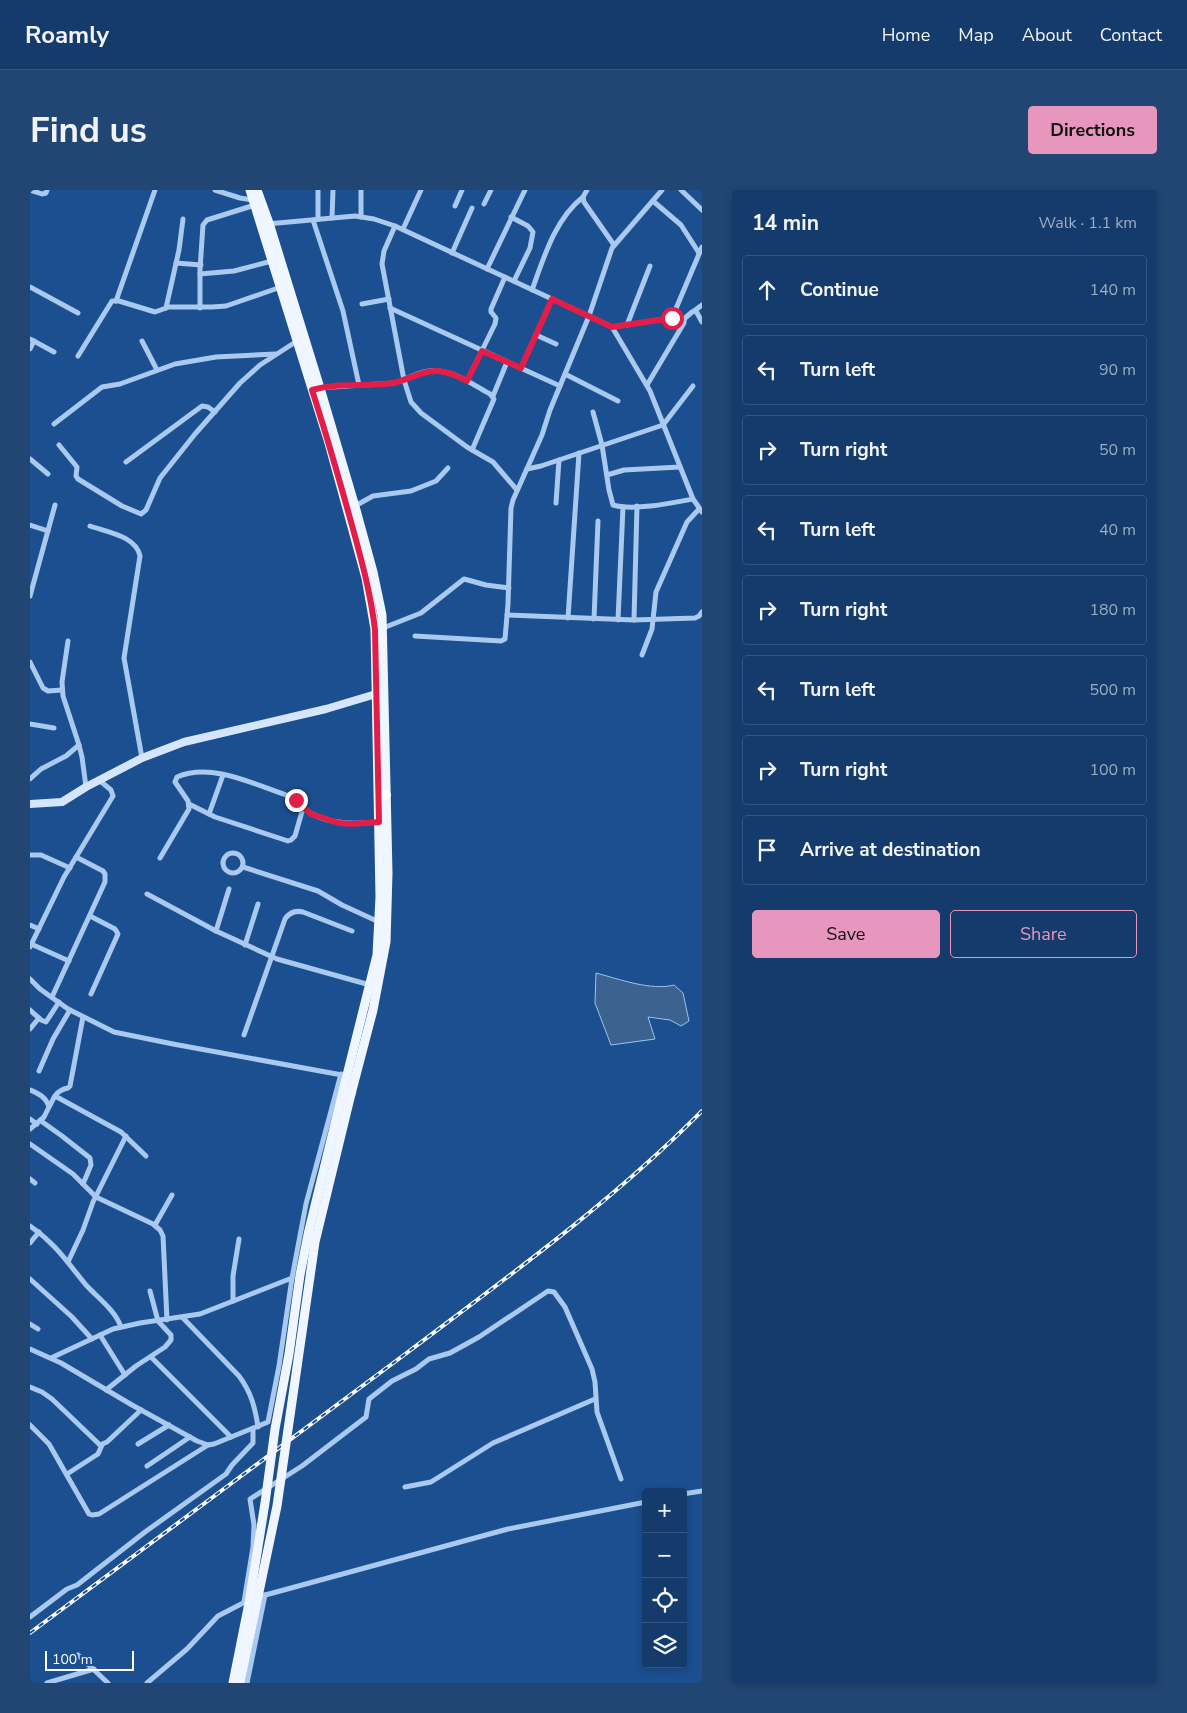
<!DOCTYPE html>
<meta charset="utf-8">
<style>
body{margin:0;font-family:"Nunito Sans",sans-serif;background:#214673;color:#f1f3f6}
.controls{position:absolute;right:15px;bottom:15px;display:grid;overflow:hidden;border-radius:5px;box-shadow:0 2px 8px #0003}
.controls button{width:45px;height:45px;display:grid;place-items:center;padding:0;border:0;border-bottom:1px solid #33557e;background:#143b6b;color:#f1f3f6;font:25px sans-serif}
.scale{position:absolute;left:15px;bottom:12px;width:89px;box-sizing:border-box;padding-left:5px;border:2px solid #fff;border-top:0;font-size:14px;line-height:18px;white-space:nowrap;color:#fff;-webkit-text-stroke:4px #1b4f8f;paint-order:stroke}
.stop{position:absolute;width:15px;height:15px;margin:-11px;border:4px solid #e11d48;border-radius:50%;background:#fff}
.stop.end{background:#e11d48;border-color:#fff;box-shadow:0 1px 5px #0008}
.list{margin:0;padding:0;list-style:none}
h2{display:flex;justify-content:space-between;align-items:center;height:65px;margin:0;padding:0 20px;font-size:21px}
h2 small{font-size:16px;font-weight:400;color:#9dadc1}
.list li{display:grid;grid-template-columns:32px 1fr auto;gap:15px;align-items:center;box-sizing:border-box;height:70px;margin:0 10px 10px;padding:0 10px;border:1px solid #33557e;border-radius:5px}
.list b{display:block;font-size:19px;white-space:nowrap}
.list em{font-size:16px;font-style:normal;color:#9dadc1}
.actions{display:flex;gap:10px;padding:15px 20px}
.actions a{flex:1;padding:11px 0;border:1px solid #e797bd;border-radius:5px;text-align:center;font-size:18px;color:#e797bd}
.actions .main{background:#e797bd;color:#111}
.icon{flex:none;width:28px;height:28px;fill:none;stroke:currentColor;stroke-width:2;stroke-linecap:round;stroke-linejoin:round}
.map{position:relative;flex:none;width:672px;height:1493px;overflow:hidden;border-radius:5px}
header{display:flex;align-items:center;gap:30px;box-sizing:border-box;height:70px;padding:0 25px;background:#143b6b;border-bottom:1px solid #33557e}
header strong{font-size:24px}
nav{display:flex;gap:28px;margin-inline-start:auto;font-size:18px}
.intro{display:flex;align-items:center;justify-content:space-between;box-sizing:border-box;height:120px;padding:0 30px}
h1{margin:0;font-size:35px}
.button{padding:12px 22px;border-radius:5px;background:#e797bd;color:#111;font-size:18px;font-weight:700}
main{display:flex;gap:30px;padding:0 30px}
aside{flex:1;background:#143b6b;border-radius:5px;box-shadow:0 2px 8px #0003}
.map>svg:first-child{display:block}
.water{fill:#3c6290;stroke:#9cc4f0}
.lines{fill:none;stroke-linecap:round;stroke-linejoin:round}
.street{stroke:#a9c9ee;stroke-width:5}
.secondary{stroke:#d6e6fa;stroke-width:8}
.primary{stroke:#f0f6ff;stroke-width:9}
.highway{stroke:#fff;stroke-width:10}
.rail-casing{stroke:#fff;stroke-width:4}
.rail{stroke:#1b4f8f;stroke-width:2;stroke-dasharray:5.5;stroke-linecap:butt}
.primary-bridge{stroke:#f0f6ff;stroke-width:9}
.route{stroke:#e11d48;stroke-width:6}
</style>
<header>
<strong>Roamly</strong>
<nav><a>Home</a><a>Map</a><a>About</a><a>Contact</a></nav>
</header>
<div class="intro"><h1>Find us</h1><a class="button">Directions</a></div>
<main>
<div class="map">
<svg width="672" height="1493" viewBox="0 0 672 1493">
<rect width="100%" height="100%" fill="#1b4f8f"/>
<path class="water" d="M566 783C589 789 621 801 644 795L653 803 659 831 651 836 640 830 618 827 625 849 581 855 565 813Z"/>
<g class="lines">
<g class="street">
<path d="M0 0 12 4 16 3 17 0"/>
<path d="M185 0 210 8 223 10"/>
<path d="M288 0V29"/>
<path d="M557 0 553 7 554 12 584 55"/>
<path d="M651 0 672 20"/>
<path d="M623 11 651 35 669 63"/>
<path d="M454 14 461 0"/>
<path d="M425 16 432 0"/>
<path d="M331 27V0"/>
<path d="M481 27 498 36 503 42 500 58 484 91"/>
<path d="M302 28 303 0"/>
<path d="M283 30 313 121 329 195"/>
<path d="M237 34 325 26 344 29 365 36 582 137 620 201 663 309 672 322"/>
<path d="M365 36 354 61 352 74 374 190 381 212 391 223 437 257 463 272 487 300"/>
<path d="M373 39 391 0"/>
<path d="M422 63 442 18"/>
<path d="M146 73 171 75"/>
<path d="M457 79 495 0"/>
<path d="M170 84 204 81 242 71"/>
<path d="M0 97 48 123"/>
<path d="M502 100C514 67 525 29 553 7"/>
<path d="M86 111 125 0"/>
<path d="M332 114 359 109"/>
<path d="M136 118 149 60 153 29"/>
<path d="M170 118V79L173 35 177 30 225 15"/>
<path d="M360 118 530 196"/>
<path d="M664 121 672 115"/>
<path d="M642 128 672 57"/>
<path d="M654 129 662 122 666 121 672 132"/>
<path d="M597 135 620 76"/>
<path d="M582 137 642 128 654 129V133L617 195"/>
<path d="M506 145 526 154"/>
<path d="M0 149 24 162"/>
<path d="M112 151 127 180"/>
<path d="M0 159 4 151"/>
<path d="M48 166 82 111H89L125 122 139 117H182L196 116 251 97"/>
<path d="M491 178 522 109"/>
<path d="M535 184 588 211"/>
<path d="M437 191 465 134 466 128 461 122V119L475 87"/>
<path d="M287 198 364 193C374 190 383 185 394 182 418 176 440 193 460 204L464 209 442 260"/>
<path d="M463 206 477 172"/>
<path d="M563 222 572 255 579 300 583 315C603 321 642 313 663 309"/>
<path d="M24 234 72 197 90 194 145 174 186 167 245 164"/>
<path d="M29 255 47 277 46 286 48 289 92 316 111 324 116 320 130 288 165 244 210 193 230 175 267 151"/>
<path d="M0 269 18 284"/>
<path d="M96 272 172 216 178 217 185 222"/>
<path d="M497 279 511 276 633 235 663 196"/>
<path d="M577 285 594 280 650 277"/>
<path d="M526 313 529 270"/>
<path d="M325 316 343 306 381 301 406 291 418 278"/>
<path d="M0 335 18 341"/>
<path d="M60 336C77 342 106 346 110 366L94 468 112 568"/>
<path d="M0 406 25 315"/>
<path d="M477 425 604 430 665 428 669 426 672 422"/>
<path d="M538 428 549 263"/>
<path d="M564 429 568 331"/>
<path d="M588 430 593 317"/>
<path d="M604 430 607 316"/>
<path d="M353 438 391 423 434 389 456 395 479 398"/>
<path d="M385 446 471 451 475 449 478 414 481 318 483 310 512 245 520 220 559 126 582 58 632 0"/>
<path d="M38 451 32 492 33 506 49 555"/>
<path d="M612 465 622 439 626 402 657 332 669 319"/>
<path d="M0 472 13 498 18 501 32 500"/>
<path d="M0 534 24 538"/>
<path d="M0 589 11 579 36 566 49 555 52 567 56 597"/>
<path d="M159 614 185 627 258 651 261 650 265 646 273 618"/>
<path d="M179 624 193 585"/>
<circle cx="203" cy="673" r="10"/>
<path d="M0 665H11L40 678"/>
<path d="M130 668 159 619 158 611 145 592 147 587C182 572 225 595 259 606 267 610 272 619 280 623 303 635 324 634 349 632"/>
<path d="M213 677 288 701 312 715 349 732"/>
<path d="M117 704 186 741 247 769 340 795"/>
<path d="M60 726 85 739 88 744 61 804"/>
<path d="M0 735 9 739"/>
<path d="M186 741 199 699"/>
<path d="M1 754 39 771"/>
<path d="M215 755 228 714"/>
<path d="M0 757 34 687 83 606 81 600 69 590"/>
<path d="M0 789 10 799 38 819 84 842 143 854 312 885"/>
<path d="M22 807 75 692V684L73 681 46 667"/>
<path d="M0 820 11 830 16 832 29 812"/>
<path d="M0 839 9 828"/>
<path d="M214 845 255 729C259 723 265 720 273 722L322 741"/>
<path d="M9 881 23 849 40 820"/>
<path d="M0 900C9 904 16 907 19 917L14 927 0 939"/>
<path d="M25 906 91 942 116 966"/>
<path d="M19 917C24 908 26 900 38 898L40 896 53 827"/>
<path d="M0 929 7 934"/>
<path d="M11 931 32 946 60 968 61 975 53 994"/>
<path d="M0 954 43 984 66 1007 123 1034 130 1040 133 1046 137 1130"/>
<path d="M0 989 5 993"/>
<path d="M125 1035 142 1005"/>
<path d="M0 1036C26 1054 37 1072 56 1095 68 1108 85 1120 91 1137"/>
<path d="M0 1053 9 1042"/>
<path d="M38 1072 53 1040 63 1012 96 946"/>
<path d="M0 1089 42 1127 62 1149"/>
<path d="M203 1111V1086L209 1049"/>
<path d="M153 1128 209 1186C221 1202 225 1217 228 1237"/>
<path d="M0 1134 8 1139"/>
<path d="M70 1145 95 1185"/>
<path d="M0 1159 31 1173 102 1215 167 1251 178 1255 184 1254 238 1232 249 1176 262 1088"/>
<path d="M121 1167 201 1247"/>
<path d="M21 1168 83 1139 110 1133 170 1124 262 1088 276 1014 311 884"/>
<path d="M0 1197 12 1202 22 1209 70 1255 77 1252 111 1220"/>
<path d="M76 1200 106 1176 135 1157 141 1150V1145L128 1131 120 1101"/>
<path d="M0 1235 19 1254 59 1324 62 1325 69 1324 178 1255"/>
<path d="M108 1254 139 1235"/>
<path d="M117 1276 160 1247"/>
<path d="M37 1284 68 1264 72 1255"/>
<path d="M375 1297 401 1292 463 1253 565 1209"/>
<path d="M653 1304 672 1301"/>
<path d="M228 1407 478 1339 616 1312"/>
<path d="M214 1412 223 1357 224 1335 220 1309 272 1276 336 1227 339 1209 362 1191 386 1179 399 1169 420 1163 449 1147 518 1101 524 1102 535 1117 562 1179 565 1192 567 1222 591 1289"/>
<path d="M0 1427 37 1399 47 1395 115 1342 196 1284 202 1275 223 1253V1239"/>
<path d="M48 1465 78 1493"/>
<path d="M17 1493 64 1479"/>
<path d="M117 1493 157 1459 188 1426 215 1412"/>
<path d="M217 1493 235 1405"/>
</g>
<path class="secondary" d="M0 614 32 612 56 597 112 568 154 552 296 519 346 504"/>
<g class="primary">
<path d="M220 0 299 253 336 388 345 439 350 707 347 765 313 901"/>
<path d="M227 0 239 33 290 198 326 320 343 382 352 425 358 683 356 752 343 820 321 904"/>
</g>
<path class="highway" d="M349 605H356"/>
<defs>
<path id="rail" d="M0 1443C126 1349 252 1256 378 1162 479 1086 583 1011 672 921"/>
</defs>
<use href="#rail" class="rail-casing"/>
<use href="#rail" class="rail"/>
<g class="primary-bridge">
<path d="M203 1493 219 1413 235 1313 245 1239 259 1164 270 1085 279 1040 313 901"/>
<path d="M210 1493 247 1316 285 1052 321 904"/>
</g>
</g>
<g class="lines">
<path class="route" d="M266 610 281 624 309 633 322 634 349 632 345 440C341 405 332 372 323 339 310 292 297 246 282 200 309 192 336 197 363 193 379 190 392 180 408 181 419 182 427 186 437 191L452 161 491 178 522 109 582 137 642 128"/>
</g>
</svg>
<div class="controls">
<button>+</button>
<button>−</button>
<button><svg class="icon" aria-label="locate" viewBox="0 0 24 24"><circle cx="12" cy="12" r="6"/><path d="M12 2v4M12 18v4M2 12h4M18 12h4"/></svg></button>
<button><svg class="icon" aria-label="layers" viewBox="0 0 24 24"><path d="M12 4l9 5-9 5-9-5zM3 14l9 5 9-5"/></svg></button>
</div>
<div class="scale">100 m</div>
<div class="stop" style="left:642px;top:128px"></div>
<div class="stop end" style="left:266px;top:610px"></div>
</div>
<aside>
<h2>14 min<small>Walk · 1.1 km</small></h2>
<ul class="list">
<li><svg class="icon" aria-label="ahead" viewBox="0 0 24 24"><path d="M12 20V5M6 11l6-6 6 6"/></svg><div><b>Continue</b></div><em>140 m</em></li>
<li><svg class="icon" aria-label="left" viewBox="0 0 24 24"><path d="M17 20v-9H6M10 6l-5 5 5 5"/></svg><div><b>Turn left</b></div><em>90 m</em></li>
<li><svg class="icon" aria-label="right" viewBox="0 0 24 24"><path d="M7 20v-9h11M14 6l5 5-5 5"/></svg><div><b>Turn right</b></div><em>50 m</em></li>
<li><svg class="icon" aria-label="left" viewBox="0 0 24 24"><path d="M17 20v-9H6M10 6l-5 5 5 5"/></svg><div><b>Turn left</b></div><em>40 m</em></li>
<li><svg class="icon" aria-label="right" viewBox="0 0 24 24"><path d="M7 20v-9h11M14 6l5 5-5 5"/></svg><div><b>Turn right</b></div><em>180 m</em></li>
<li><svg class="icon" aria-label="left" viewBox="0 0 24 24"><path d="M17 20v-9H6M10 6l-5 5 5 5"/></svg><div><b>Turn left</b></div><em>500 m</em></li>
<li><svg class="icon" aria-label="right" viewBox="0 0 24 24"><path d="M7 20v-9h11M14 6l5 5-5 5"/></svg><div><b>Turn right</b></div><em>100 m</em></li>
<li><svg class="icon" aria-label="arrive" viewBox="0 0 24 24"><path d="M6 21V4h12l-3 4 3 4H6"/></svg><div><b>Arrive at destination</b></div></li>
</ul>
<div class="actions"><a class="main">Save</a><a>Share</a></div>
</aside>
</main>
